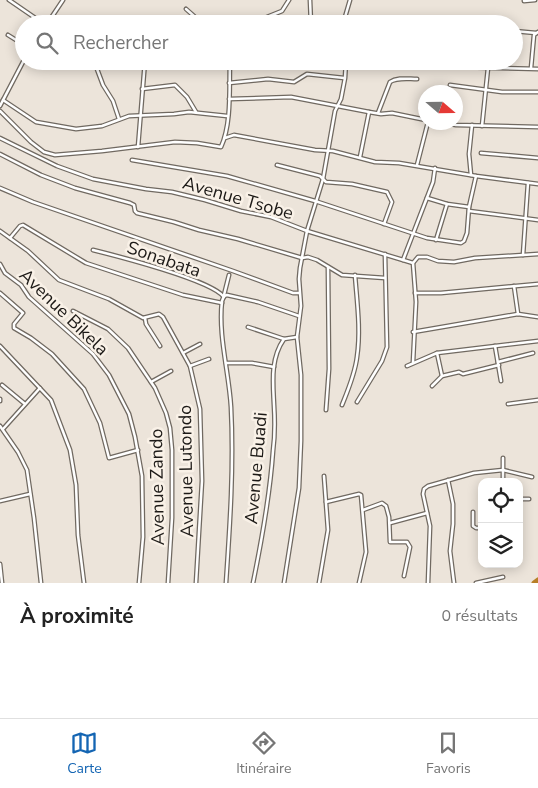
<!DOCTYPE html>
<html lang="fr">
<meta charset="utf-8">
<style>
body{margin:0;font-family:"Nunito Sans",sans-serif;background:#f2f2f2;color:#222}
.controls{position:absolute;right:15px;bottom:15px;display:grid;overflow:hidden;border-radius:10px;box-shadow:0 2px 12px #0003}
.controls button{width:45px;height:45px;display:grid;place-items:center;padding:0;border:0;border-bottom:1px solid #e0e0e0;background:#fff;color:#222;font:25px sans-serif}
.compass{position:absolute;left:418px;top:85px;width:45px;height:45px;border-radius:50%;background:#fff;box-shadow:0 2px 12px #0003;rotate:110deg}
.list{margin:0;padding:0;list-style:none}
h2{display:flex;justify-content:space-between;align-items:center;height:65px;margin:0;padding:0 20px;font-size:21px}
h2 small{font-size:16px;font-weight:400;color:#767676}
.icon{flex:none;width:28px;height:28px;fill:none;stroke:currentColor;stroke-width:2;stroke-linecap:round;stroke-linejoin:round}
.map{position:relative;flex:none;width:538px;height:583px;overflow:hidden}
.search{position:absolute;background:#fff;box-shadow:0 2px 12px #0003;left:15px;right:15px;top:15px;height:55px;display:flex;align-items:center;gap:12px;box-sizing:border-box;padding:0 18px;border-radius:28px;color:#767676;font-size:19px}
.sheet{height:135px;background:#fff}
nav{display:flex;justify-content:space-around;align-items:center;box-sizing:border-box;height:70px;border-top:1px solid #e0e0e0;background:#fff;font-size:14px;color:#767676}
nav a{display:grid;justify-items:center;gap:2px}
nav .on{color:#1465b3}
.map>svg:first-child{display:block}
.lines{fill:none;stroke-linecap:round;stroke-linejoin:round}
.river{stroke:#b87f27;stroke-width:5}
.street-casing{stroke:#706961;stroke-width:5}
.street{stroke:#fff;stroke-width:2.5}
.labels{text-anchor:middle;stroke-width:5;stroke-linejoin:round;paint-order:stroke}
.street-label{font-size:18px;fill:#1d1a17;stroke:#f9f1e7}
</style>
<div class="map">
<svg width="538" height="583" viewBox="0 0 538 583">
<rect width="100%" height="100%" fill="#ece4da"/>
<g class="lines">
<path class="river" d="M534 583 538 580"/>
<defs>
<g id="street">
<path d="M9 0 44 24"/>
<path d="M310 0 311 24"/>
<path d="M524 1 535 0"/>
<path d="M186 9 203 24"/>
<path d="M50 19 59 24"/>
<path d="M47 24 63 0"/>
<path d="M155 24 156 21"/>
<path d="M260 24 267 17 282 11 289 0"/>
<path d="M343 24 350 0"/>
<path d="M514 31 536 33"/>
<path d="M8 35 24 45"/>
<path d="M94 61 103 85 113 101 119 119"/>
<path d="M369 61 454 67 538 69"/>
<path d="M145 62 174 61"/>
<path d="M531 68 534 35 538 32"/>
<path d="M229 83 268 79 294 82 307 74 344 78"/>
<path d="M450 85 502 92H538"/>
<path d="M142 89 175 85 187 97 196 112"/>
<path d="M229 99 291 97 369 112 381 114 392 113 426 120"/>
<path d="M3 100 36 122 76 129 102 126 129 116 174 114 189 112 227 116"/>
<path d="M0 106 24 60"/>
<path d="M0 111 31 142 44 152 55 155 102 151 175 142 197 143 221 147C232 123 229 87 230 61"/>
<path d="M378 113 390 82C397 77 408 79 417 79"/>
<path d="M439 122 456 125 538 127"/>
<path d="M482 126 488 68"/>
<path d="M0 138 57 166 93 179 146 189 172 192 205 200 241 211 271 217 307 231 413 263"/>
<path d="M225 138 234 135 315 150 333 151 375 162 399 163 476 176 538 184"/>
<path d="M138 147 145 61"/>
<path d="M481 153 538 158"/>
<path d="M0 154 41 175 75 188 130 203 134 205 135 211 137 213 174 222 199 230 238 239 302 258 308 257 317 260 342 275 385 278"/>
<path d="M360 157 369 112"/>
<path d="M132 160 227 176 315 201 427 238 461 243 464 241 467 233 469 207 476 176"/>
<path d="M277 165 320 176 326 182 352 184 387 192 392 202 384 224"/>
<path d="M417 165 428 122"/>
<path d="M471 175 469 154 472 125"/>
<path d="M0 188 33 202 233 271 293 293H299"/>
<path d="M427 198 447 204 469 207"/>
<path d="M469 211 538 220"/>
<path d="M0 231 28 251 59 280 109 299 143 318 159 314 163 317 190 366 200 409 202 481 196 583"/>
<path d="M10 238 20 226 23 225 86 263 183 295 222 303"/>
<path d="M436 240 447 204"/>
<path d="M93 250C117 256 211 280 224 297"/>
<path d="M523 255 528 183"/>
<path d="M403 260 433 182 435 168"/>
<path d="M0 264 5 273 21 285 29 297 93 354 109 375 129 414 135 437 142 476 143 537 139 583"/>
<path d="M514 286 518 314"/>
<path d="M0 293 23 313 14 324V328L31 338 52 354 84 389 100 423 109 458 138 450"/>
<path d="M415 293H441L538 284"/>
<path d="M224 295 229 275"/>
<path d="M73 311 108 329 128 348 155 388 166 413 170 428 172 450V518L168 583"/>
<path d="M145 318 146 324 160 346"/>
<path d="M248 327 284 339"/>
<path d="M413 332 518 314 538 317"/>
<path d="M0 346 51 400 70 450 76 485 78 535 84 583"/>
<path d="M495 346 501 381"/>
<path d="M183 353 200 344"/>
<path d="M437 353 442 376"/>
<path d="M413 362 416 302 413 263 418 257H427L438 261 454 262 475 258 538 254"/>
<path d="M498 362 533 353"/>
<path d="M226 363H252L274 367"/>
<path d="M190 366 209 359"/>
<path d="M407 366 437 353 538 341"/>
<path d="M151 382 171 371"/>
<path d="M2 385 25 404"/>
<path d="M432 386 442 376 459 372 463 374 499 365"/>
<path d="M0 401V399"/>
<path d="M357 402 382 361 387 347 385 254"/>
<path d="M508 404 538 400"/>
<path d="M342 405C348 390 355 374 357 357 361 330 357 302 355 275"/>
<path d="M326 410 329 369 328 267"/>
<path d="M0 426 18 452 27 470 34 518 41 583"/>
<path d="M3 429 40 388"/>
<path d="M503 458V482"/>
<path d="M448 480 453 504V524L450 551 454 583"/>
<path d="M519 499H529"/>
<path d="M0 501 30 494"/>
<path d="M326 502 359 494 361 495 366 552 359 583"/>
<path d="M363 510 382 503 386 506 389 517 390 542H407L410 547 404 576"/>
<path d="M473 512V526L476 528H482"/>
<path d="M390 523 427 513"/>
<path d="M0 564 2 583"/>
<path d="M226 583C230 524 234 466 231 407 229 372 218 336 222 301L224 296 227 295 258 302 299 316"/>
<path d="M253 583C262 539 270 495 273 451 275 436 275 421 274 405 273 383 270 359 284 339L297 337"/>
<path d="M284 583 299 488 301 441V375L297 337 301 306 299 279 300 268 307 231 323 179 335 111 341 99 345 78 346 61"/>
<path d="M319 583 328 530 324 476"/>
<path d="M428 583 430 526 423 494 424 489 428 486 474 473 503 470 532 477"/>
<path d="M476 583 503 577"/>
</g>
</defs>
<use href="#street" class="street-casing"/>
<use href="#street" class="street"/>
</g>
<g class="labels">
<g class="street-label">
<text transform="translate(238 198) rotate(16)" y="6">Avenue Tsobe</text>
<text transform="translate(164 259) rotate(19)" y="6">Sonabata</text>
<text transform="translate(64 312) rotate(44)" y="6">Avenue Bikela</text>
<text transform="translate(256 468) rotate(-85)" y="6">Avenue Buadi</text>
<text transform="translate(186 471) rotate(-91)" y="6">Avenue Lutondo</text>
<text transform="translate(157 487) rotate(-91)" y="6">Avenue Zando</text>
</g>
</g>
</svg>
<div class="controls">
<button><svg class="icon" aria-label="locate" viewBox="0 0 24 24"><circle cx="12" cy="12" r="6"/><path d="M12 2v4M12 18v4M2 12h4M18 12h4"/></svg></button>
<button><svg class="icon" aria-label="layers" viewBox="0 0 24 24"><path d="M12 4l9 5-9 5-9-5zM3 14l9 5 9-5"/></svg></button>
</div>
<svg class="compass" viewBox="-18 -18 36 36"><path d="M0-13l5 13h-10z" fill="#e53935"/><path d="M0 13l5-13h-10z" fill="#767676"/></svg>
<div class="search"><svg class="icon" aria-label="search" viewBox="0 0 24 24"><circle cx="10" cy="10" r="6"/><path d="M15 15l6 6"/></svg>Rechercher</div>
</div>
<section class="sheet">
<h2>À proximité<small>0 résultats</small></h2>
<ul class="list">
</ul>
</section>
<nav>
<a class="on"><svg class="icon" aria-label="map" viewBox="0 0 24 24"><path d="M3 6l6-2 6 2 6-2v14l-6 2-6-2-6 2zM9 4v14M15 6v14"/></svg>Carte</a>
<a><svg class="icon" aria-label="directions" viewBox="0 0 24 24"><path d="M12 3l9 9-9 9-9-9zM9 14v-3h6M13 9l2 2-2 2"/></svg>Itinéraire</a>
<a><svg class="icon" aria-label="saved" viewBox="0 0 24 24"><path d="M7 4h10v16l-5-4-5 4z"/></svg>Favoris</a>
</nav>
